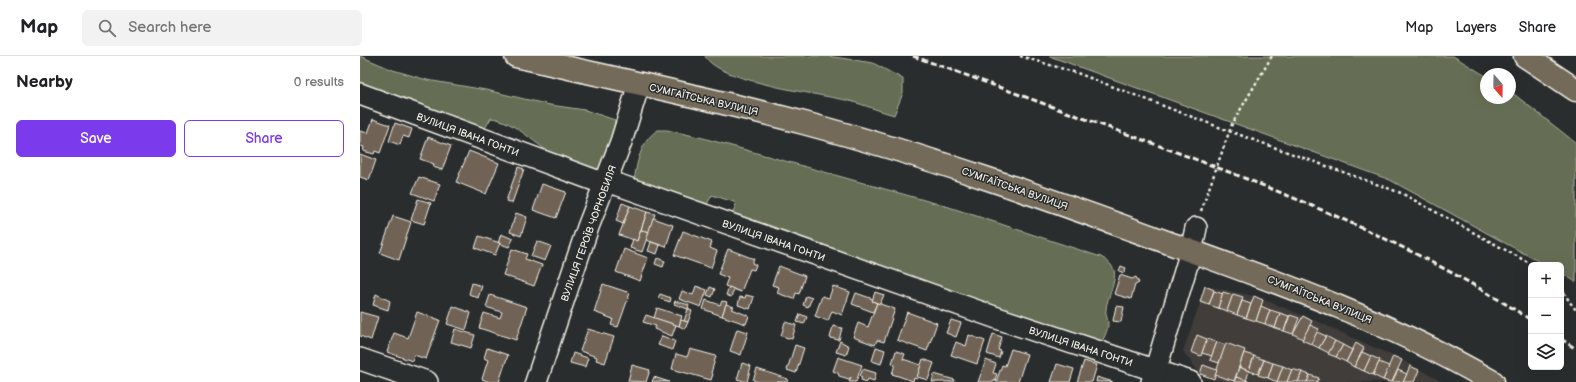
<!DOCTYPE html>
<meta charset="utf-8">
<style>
body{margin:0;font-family:"Balsamiq Sans",sans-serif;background:#f2f2f2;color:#202124}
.controls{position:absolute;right:12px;bottom:12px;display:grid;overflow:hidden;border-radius:6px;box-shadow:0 4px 16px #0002}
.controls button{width:36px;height:36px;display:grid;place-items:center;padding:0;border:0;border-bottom:1px solid #e0e0e0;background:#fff;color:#202124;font:20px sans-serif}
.compass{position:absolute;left:1120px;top:12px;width:36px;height:36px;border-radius:50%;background:#fff;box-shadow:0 4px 16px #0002;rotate:160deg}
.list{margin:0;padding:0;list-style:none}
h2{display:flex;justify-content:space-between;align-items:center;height:52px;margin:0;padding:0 16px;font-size:17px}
h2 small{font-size:13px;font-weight:400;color:#757577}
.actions{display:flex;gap:8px;padding:12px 16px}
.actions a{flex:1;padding:9px 0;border:1px solid #7c3aed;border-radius:6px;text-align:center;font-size:14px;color:#7c3aed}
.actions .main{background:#7c3aed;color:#fff}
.icon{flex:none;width:22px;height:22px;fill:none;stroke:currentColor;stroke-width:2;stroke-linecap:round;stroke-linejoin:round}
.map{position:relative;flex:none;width:1216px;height:326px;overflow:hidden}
header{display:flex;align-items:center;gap:24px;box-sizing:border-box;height:56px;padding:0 20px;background:#fff;border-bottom:1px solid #e0e0e0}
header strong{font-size:19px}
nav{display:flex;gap:22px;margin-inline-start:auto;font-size:14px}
.search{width:280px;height:36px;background:#f2f2f2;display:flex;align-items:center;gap:10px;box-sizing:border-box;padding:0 14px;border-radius:6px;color:#757577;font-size:15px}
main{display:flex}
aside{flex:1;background:#fff}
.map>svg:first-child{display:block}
.built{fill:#3f3d3a}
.green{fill:#656e55;stroke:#acb09e}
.building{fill:#6f6355;stroke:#f4f1e8}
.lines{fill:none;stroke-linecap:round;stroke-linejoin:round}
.minor-casing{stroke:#f4f1e8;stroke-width:24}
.major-casing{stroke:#f4f1e8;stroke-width:25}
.path{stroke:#f4f1e8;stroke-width:2.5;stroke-dasharray:3 3;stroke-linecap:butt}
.minor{stroke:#2a2d2e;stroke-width:21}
.major{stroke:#736b5a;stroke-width:22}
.rail{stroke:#f4f1e8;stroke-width:3;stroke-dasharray:6 3;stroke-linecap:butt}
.labels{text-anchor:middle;stroke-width:3;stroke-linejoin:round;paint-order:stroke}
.street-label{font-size:10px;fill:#f4f1e8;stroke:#2a2d2e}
</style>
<header>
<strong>Map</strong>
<div class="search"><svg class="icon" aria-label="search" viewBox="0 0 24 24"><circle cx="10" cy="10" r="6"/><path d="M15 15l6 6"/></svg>Search here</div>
<nav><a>Map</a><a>Layers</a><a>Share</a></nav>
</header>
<main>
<aside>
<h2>Nearby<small>0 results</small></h2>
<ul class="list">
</ul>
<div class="actions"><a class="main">Save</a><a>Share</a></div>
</aside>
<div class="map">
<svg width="1216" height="326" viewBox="0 0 1216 326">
<rect width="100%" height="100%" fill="#2a2d2e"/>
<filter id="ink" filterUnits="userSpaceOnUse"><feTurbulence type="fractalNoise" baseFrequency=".025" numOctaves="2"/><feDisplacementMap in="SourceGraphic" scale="8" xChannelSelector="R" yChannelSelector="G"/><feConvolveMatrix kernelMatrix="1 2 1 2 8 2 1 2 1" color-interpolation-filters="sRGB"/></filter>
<g filter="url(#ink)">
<path class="built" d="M846 230 894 240 950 262 1042 304 1082 326H862L840 318 823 295Z"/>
<g class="green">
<path d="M0 0 33 14 67 24 126 34 190 49 225 54 255 64C254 76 246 107 239 116 226 112 211 108 199 102 178 92 155 64 131 62L124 74 0 33Z"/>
<path d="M345 0H468L513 7 543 23V37L534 59C519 55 505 49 490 45 461 38 358 26 345 0Z"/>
<path d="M689 0H1093L1126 20V42H1150V35L1216 87V226L1201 217V209H1185L1030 124Z"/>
<path d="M298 74H307L343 82 589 151 741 201C746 204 751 207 754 214 757 226 747 241 746 253 745 259 748 262 748 268 748 274 744 283 740 288L372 159 376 148 374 146 352 139 346 150 274 127C276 108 281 84 298 74Z"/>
</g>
<g class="building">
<path d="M13 63 30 69 20 97 15 95 14 98 3 95 4 91 0 90V75L8 77Z"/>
<path d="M35 67 52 73 49 82 43 80 40 89 29 85Z"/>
<path d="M68 81 91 90 82 114 73 111 74 108 60 103Z"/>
<path d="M109 95 139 107 126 138 96 126Z"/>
<path d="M0 98 16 104 9 124 0 121Z"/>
<path d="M158 111 164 113 152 147 146 145Z"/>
<path d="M59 121 80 128 74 145 52 137Z"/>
<path d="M182 128 206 136 196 162 173 154Z"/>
<path d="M58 143 71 147 64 168 51 164Z"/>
<path d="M262 147 270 150 263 168 256 165Z"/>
<path d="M270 150 287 156 277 185 259 179Z"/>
<path d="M287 156 295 158 289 176 281 174Z"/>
<path d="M156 157 167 161 161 180 150 176Z"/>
<path d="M33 160 51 166 39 204 20 197Z"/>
<path d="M293 162 313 169 306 191 286 184Z"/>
<path d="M281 174 289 176 282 196 270 192 273 183 277 185Z"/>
<path d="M323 175 352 186 350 192 357 195 351 212 314 199Z"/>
<path d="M141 178 153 183 149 191 138 187Z"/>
<path d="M119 180 140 187 135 199 115 192Z"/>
<path d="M177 185 191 190 185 205 171 200Z"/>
<path d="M291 186 300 189 297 198 288 195Z"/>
<path d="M152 193 167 198 165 203 182 209 174 230 143 219Z"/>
<path d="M264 193 288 202 280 225 256 216Z"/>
<path d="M368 193 394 203 392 207 396 209 394 214 390 213 381 236 365 230 368 222 358 218Z"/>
<path d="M297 202 305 205 303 211 295 208Z"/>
<path d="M419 210 445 220 439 238 436 237 434 243 417 237 419 231 412 229Z"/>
<path d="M761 210 766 212 764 217 759 215Z"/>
<path d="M760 219 772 223 776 221 779 227 775 229 771 243 754 238Z"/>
<path d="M112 227 122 230 118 242 109 238Z"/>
<path d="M243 228 270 237 258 271 251 269 253 263 234 256Z"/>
<path d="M336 230 347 234 341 251 319 243 322 235 333 239Z"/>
<path d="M473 230 490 236 482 259 472 255 468 265 455 260 462 240 469 242Z"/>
<path d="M845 230 854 234 849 249 840 246Z"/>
<path d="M350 231 355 233 352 241 347 239Z"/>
<path d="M369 231 374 233 371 241 366 239Z"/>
<path d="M854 235 863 238 858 252 849 249Z"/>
<path d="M515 236 524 239 520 248 512 245Z"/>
<path d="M863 236 873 239 867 255 858 252Z"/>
<path d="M496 237 513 243 512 245 517 247 513 256 492 248Z"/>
<path d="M16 238 30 245 28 254 13 249Z"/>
<path d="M300 238 311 242 310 246 298 242Z"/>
<path d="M873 238 883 241 877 259 867 255Z"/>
<path d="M130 239 167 251 156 284 119 272 124 257 140 262 142 256 126 251Z"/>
<path d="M386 239 394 241 390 253 378 249 380 241 385 242Z"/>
<path d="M446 240 452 242 448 251 443 249Z"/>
<path d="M894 240 903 244 896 265 886 262Z"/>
<path d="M346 244 360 249 362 245 367 246 362 260 343 253Z"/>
<path d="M315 245 329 249 328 253 314 248Z"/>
<path d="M882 245 891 248 886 262 877 259Z"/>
<path d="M517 247 535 253 524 286 517 284 515 289 493 281 498 267 508 271Z"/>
<path d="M366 248 374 251 372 253 389 260 386 268 362 260Z"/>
<path d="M93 250 111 257 106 274 87 268Z"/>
<path d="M756 250 764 251 761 266 753 265Z"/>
<path d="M901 250 910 254 905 268 896 265Z"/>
<path d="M297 252 322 260 319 270 294 262Z"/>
<path d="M328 253 332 255 328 266 324 265Z"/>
<path d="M910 254 920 257 915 272 905 268Z"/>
<path d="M0 256 18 261 11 284 0 280Z"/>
<path d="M57 256 80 264 66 303 54 299 52 305 27 296 34 277 48 282Z"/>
<path d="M547 256 577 267 567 295 537 284Z"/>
<path d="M920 257 929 260 924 275 915 272Z"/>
<path d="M440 258 447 261 444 268 437 266Z"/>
<path d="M286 259 316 269 312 280 294 273 296 270 283 266Z"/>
<path d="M930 259 939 262 933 278 924 275Z"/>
<path d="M943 260 952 265 943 283 933 278Z"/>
<path d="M321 264 328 266 325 273 319 270Z"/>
<path d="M591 264 601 267 596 281 586 277Z"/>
<path d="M425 266 436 269 432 283 421 280Z"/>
<path d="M950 269 959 273 951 288 942 284Z"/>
<path d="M473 270 482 272 479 284 470 282Z"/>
<path d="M95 273 115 279 111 292 91 286Z"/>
<path d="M228 273 254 281 245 307 236 304 237 301 220 295Z"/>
<path d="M377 273 388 276 381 299 370 295Z"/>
<path d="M957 276 966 280 959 292 951 288Z"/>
<path d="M633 278 642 281 638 294 641 295 639 302 627 298Z"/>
<path d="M609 279 625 285 617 308 591 299 596 286 606 290Z"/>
<path d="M837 279 847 283 841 300 831 296Z"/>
<path d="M302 280 315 285 312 294 298 289Z"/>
<path d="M966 280 975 285 969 297 959 292Z"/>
<path d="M847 283 857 286 852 300 842 297Z"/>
<path d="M480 285 489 290 486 299 476 296Z"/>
<path d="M975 285 983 289 976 301 968 298Z"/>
<path d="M857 286 866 289 859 307 850 304Z"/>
<path d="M866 287 885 294 874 325 855 319Z"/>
<path d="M996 287 1004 292 994 311 986 306Z"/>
<path d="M435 289 444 292 436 317 427 314Z"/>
<path d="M983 289 992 294 986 306 976 301Z"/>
<path d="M516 291 525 294 521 308 512 305Z"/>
<path d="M127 292 148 299 139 326H129L122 323 128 304 124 302Z"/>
<path d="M330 293 356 300 351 317 353 318 351 324 312 313 316 298 327 301Z"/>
<path d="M651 293 667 298 658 326H636L642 309 645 310Z"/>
<path d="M536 295 545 298 543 303 561 309 557 323 554 322 553 325 532 318 535 308 532 307Z"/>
<path d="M1002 296 1011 300 1004 315 994 311Z"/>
<path d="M213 297 228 302 225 311 210 307Z"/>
<path d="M884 297 894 300 889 315 879 311Z"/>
<path d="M894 300 904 304 898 318 889 315Z"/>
<path d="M1011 300 1020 304 1013 319 1004 315Z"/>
<path d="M1033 300 1042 304 1032 326H1029L1023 324Z"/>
<path d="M478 301 502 309 496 326H489L491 321 489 323 479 320 478 317 473 315Z"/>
<path d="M563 303 574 307 568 324 557 321Z"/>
<path d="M626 304 636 308 633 317 637 318 634 326H618Z"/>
<path d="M904 304 913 307 908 322 898 319Z"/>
<path d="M724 305 737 309 732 326H717Z"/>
<path d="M1019 306 1029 310 1023 324 1013 319Z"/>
<path d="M382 307 391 310 387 326 377 323Z"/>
<path d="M913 307 923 310 917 326 908 322Z"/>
<path d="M697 308 714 313 710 326H691Z"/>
<path d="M272 309 290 314 286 326 268 325Z"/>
<path d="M843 309 857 314 854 323 840 318Z"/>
<path d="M923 310 932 314 927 326H917Z"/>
<path d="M1050 310 1059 314 1054 326H1043Z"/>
<path d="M879 311 889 315 886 325 876 321Z"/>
<path d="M397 313 428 323 427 326H398L393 324Z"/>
<path d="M503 313 516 317 514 325 508 323 507 326 501 324 502 321 500 320Z"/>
<path d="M932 313 942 316 938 326H927Z"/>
<path d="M1038 314 1047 318 1043 326H1032Z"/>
<path d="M942 316 950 319 947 326H938Z"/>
<path d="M574 318 595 324 594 326H572Z"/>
<path d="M950 319 959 322 957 326H947Z"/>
<path d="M294 321 309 326H292Z"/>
<path d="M737 321 753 326H736Z"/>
<path d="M876 321 888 325V326H874Z"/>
</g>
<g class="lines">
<defs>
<g id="minor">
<path d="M0 38 234 124 259 129 640 263 830 326"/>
<path d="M0 303 67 326"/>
<path d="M176 326 228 171 261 86 279 28"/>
<path d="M792 326 831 195 836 172"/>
</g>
<g id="major">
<path d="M156 0C252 22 349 42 444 67 568 100 689 143 809 187 923 228 1028 265 1133 326"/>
<path d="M1165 0 1216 34"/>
</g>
</defs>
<use href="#minor" class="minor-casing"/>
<use href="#major" class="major-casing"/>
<g class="path">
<path d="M660 0 717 17 869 75 1041 137 1173 209"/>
<path d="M841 155 872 68 912 0"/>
<path d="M1201 231 1209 245 1216 254"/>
</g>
<use href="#minor" class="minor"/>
<use href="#major" class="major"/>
<g class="rail">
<path d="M553 0C620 24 687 49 753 73 897 125 1042 180 1171 264"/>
<path d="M1201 283 1216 293"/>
</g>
</g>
</g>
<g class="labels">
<g class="street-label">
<text transform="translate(344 43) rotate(13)" y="4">СУМГАЇТСЬКА ВУЛИЦЯ</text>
<text transform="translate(108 78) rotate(20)" y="4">ВУЛИЦЯ ІВАНА ГОНТИ</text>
<text transform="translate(655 132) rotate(19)" y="4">СУМГАЇТСЬКА ВУЛИЦЯ</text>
<text transform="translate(228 177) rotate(-70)" y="4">ВУЛИЦЯ ГЕРОЇВ ЧОРНОБИЛЯ</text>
<text transform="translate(414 184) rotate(19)" y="4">ВУЛИЦЯ ІВАНА ГОНТИ</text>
<text transform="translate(960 243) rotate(22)" y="4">СУМГАЇТСЬКА ВУЛИЦЯ</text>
<text transform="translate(721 290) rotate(18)" y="4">ВУЛИЦЯ ІВАНА ГОНТИ</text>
</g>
</g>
</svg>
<div class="controls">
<button>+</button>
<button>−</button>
<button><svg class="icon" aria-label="layers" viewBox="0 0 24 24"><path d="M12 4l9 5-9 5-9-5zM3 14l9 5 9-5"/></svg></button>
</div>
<svg class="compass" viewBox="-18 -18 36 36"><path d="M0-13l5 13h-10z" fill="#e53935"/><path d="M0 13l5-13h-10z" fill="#757577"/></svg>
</div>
</main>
